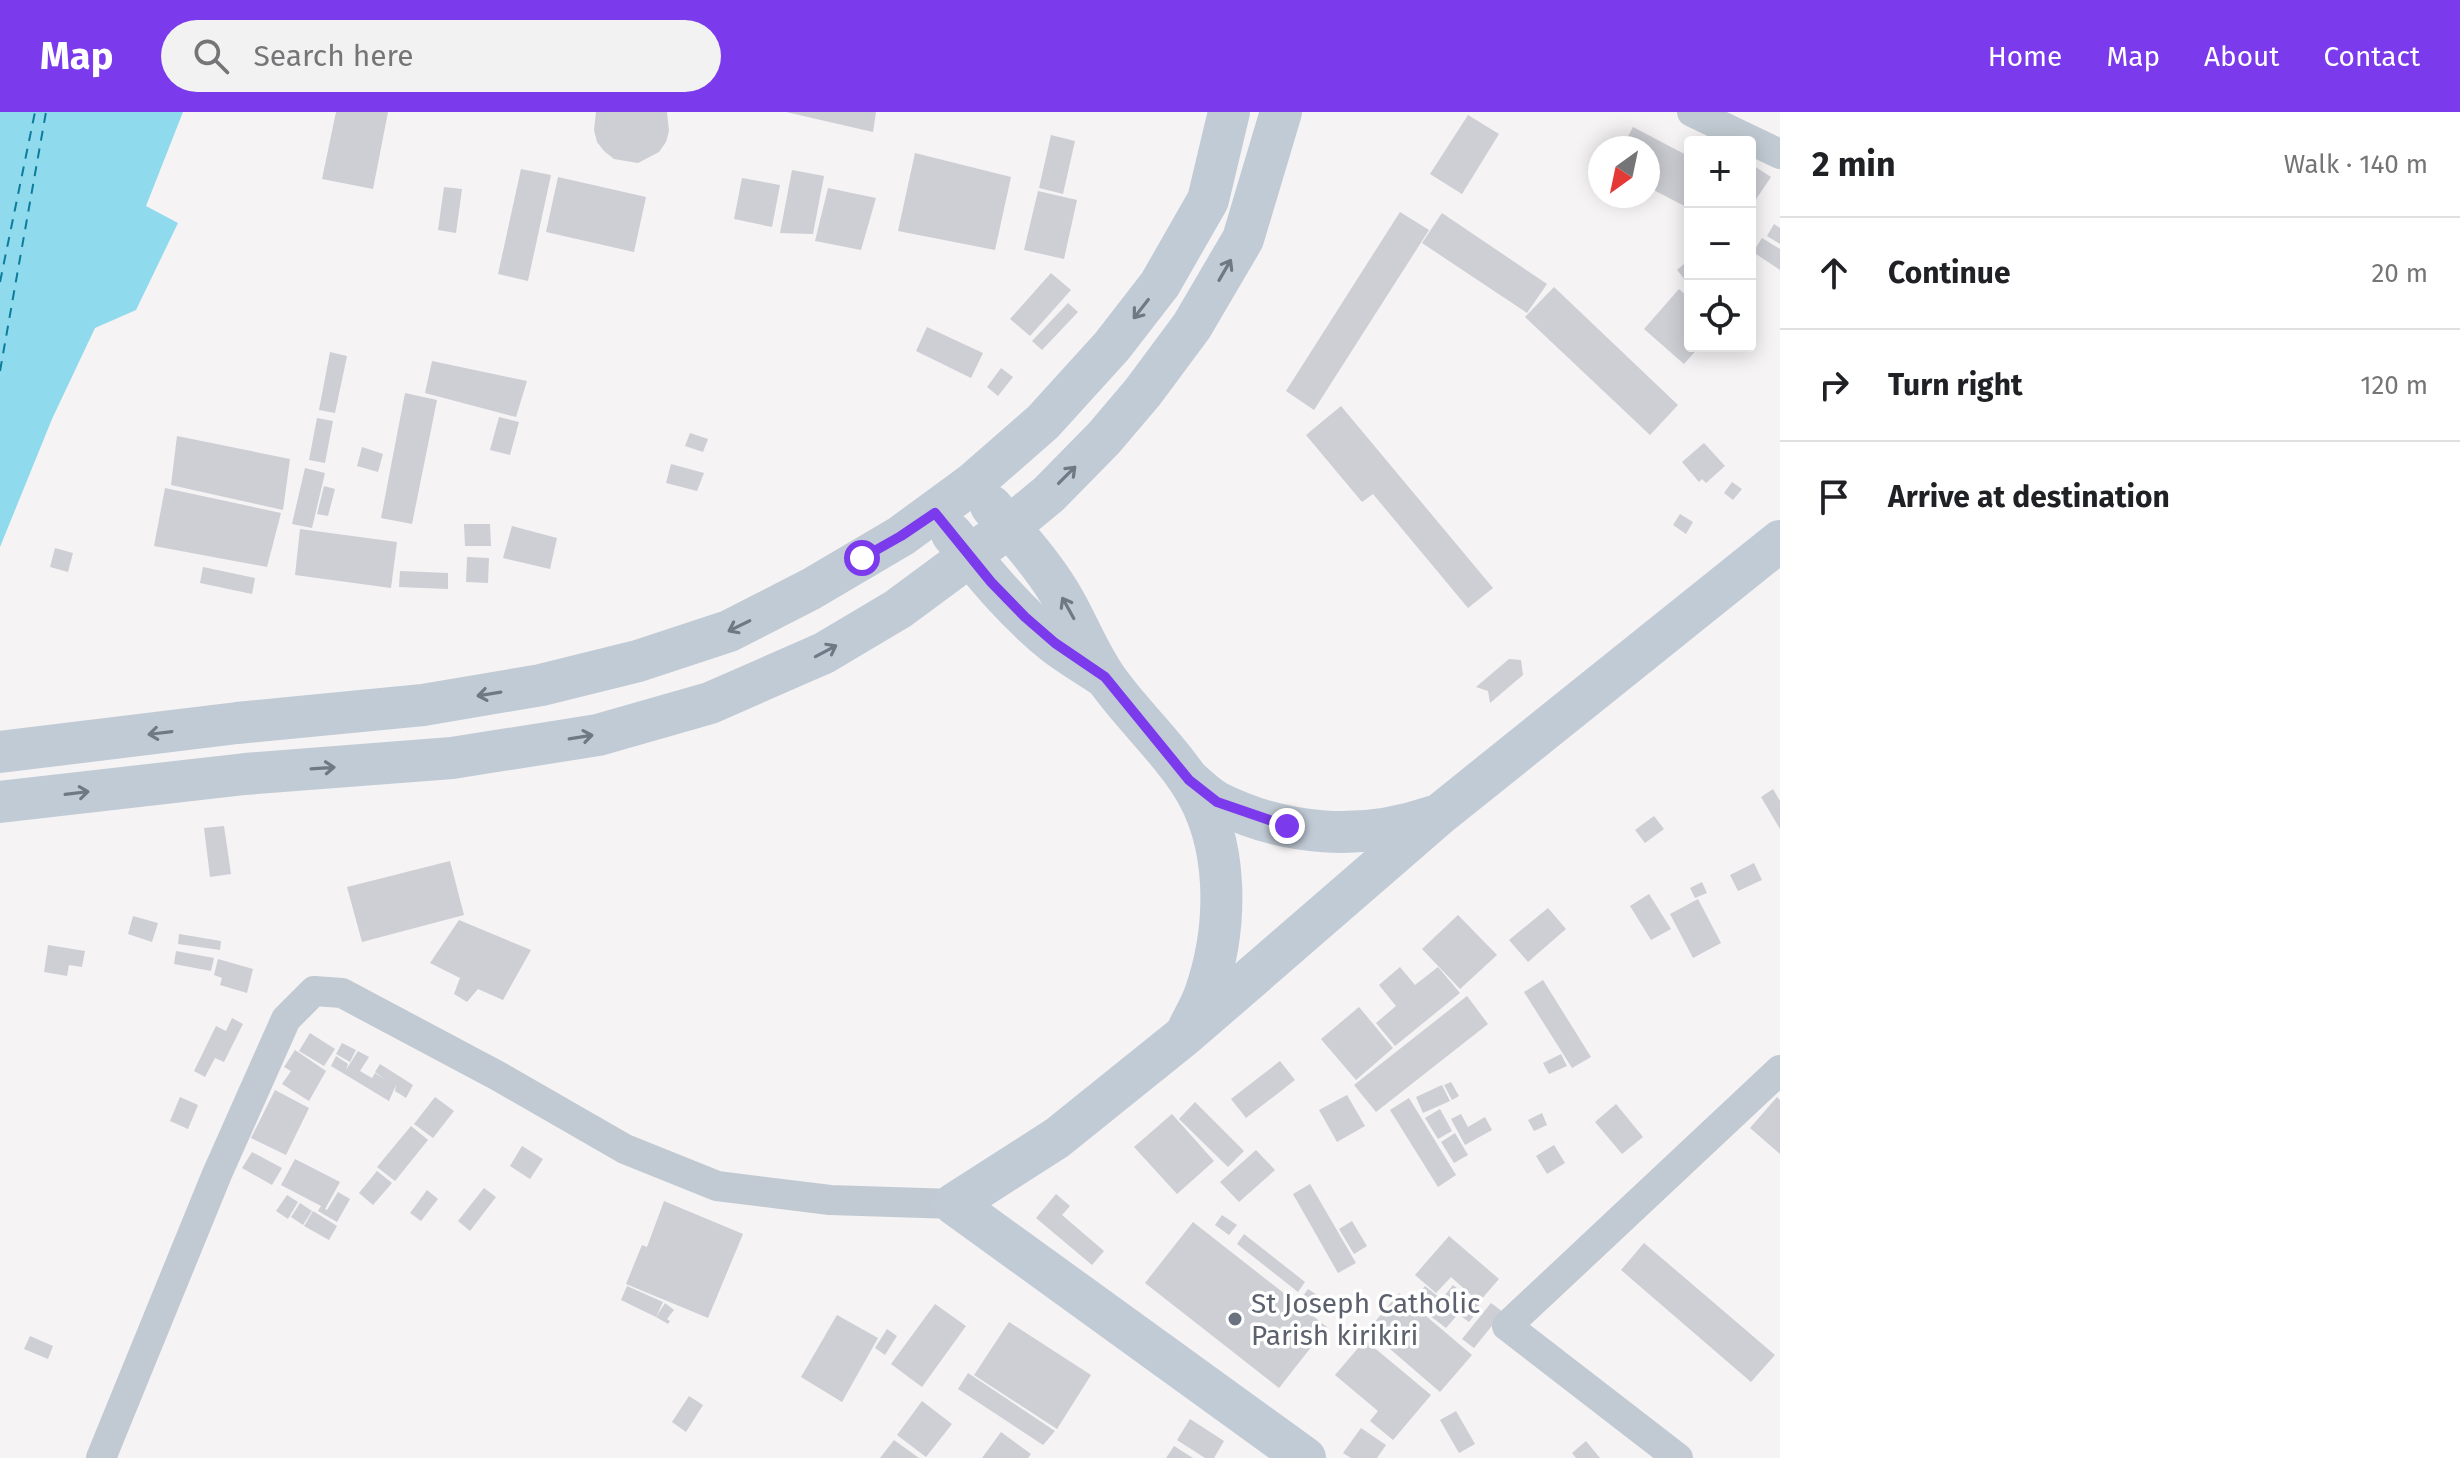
<!DOCTYPE html>
<meta charset="utf-8">
<style>
body{margin:0;font-family:"Fira Sans",sans-serif;background:#f2f2f2;color:#202124}
.controls{position:absolute;right:24px;top:24px;display:grid;overflow:hidden;border-radius:8px;box-shadow:0 4px 20px #0003}
.controls button{width:72px;height:72px;display:grid;place-items:center;padding:0;border:0;border-bottom:2px solid #e0e0e0;background:#fff;color:#202124;font:40px sans-serif}
.compass{position:absolute;left:1588px;top:24px;width:72px;height:72px;border-radius:50%;background:#fff;box-shadow:0 4px 20px #0003;rotate:213deg}
.stop{position:absolute;width:24px;height:24px;margin:-18px;border:6px solid #7c3aed;border-radius:50%;background:#fff}
.stop.end{background:#7c3aed;border-color:#fff;box-shadow:0 2px 8px #0008}
.list{margin:0;padding:0;list-style:none}
h2{display:flex;justify-content:space-between;align-items:center;height:104px;margin:0;padding:0 32px;font-size:34px}
h2 small{font-size:26px;font-weight:400;color:#757577}
.list li{display:grid;grid-template-columns:52px 1fr auto;gap:24px;align-items:center;box-sizing:border-box;height:112px;padding:0 32px;border-top:2px solid #e0e0e0}
.list b{display:block;font-size:30px;white-space:nowrap}
.list em{font-size:26px;font-style:normal;color:#757577}
.icon{flex:none;width:44px;height:44px;fill:none;stroke:currentColor;stroke-width:2;stroke-linecap:round;stroke-linejoin:round}
.map{position:relative;flex:none;width:1780px;height:1346px;overflow:hidden}
header{display:flex;align-items:center;gap:48px;box-sizing:border-box;height:112px;padding:0 40px;background:#7c3aed;color:#fff}
header strong{font-size:38px}
nav{display:flex;gap:44px;margin-inline-start:auto;font-size:28px}
.search{width:560px;height:72px;background:#f2f2f2;display:flex;align-items:center;gap:20px;box-sizing:border-box;padding:0 28px;border-radius:44px;color:#757577;font-size:30px}
main{display:flex}
aside{flex:1;background:#fff}
.map>svg:first-child{display:block}
.water{fill:#90daee}
.lines{fill:none;stroke-linecap:round;stroke-linejoin:round}
.ferry{stroke:#0c7c9b;stroke-width:2;stroke-dasharray:10 8;stroke-linecap:butt}
.building{fill:#cdcfd5}
.minor{stroke:#c1cad2;stroke-width:30}
.secondary{stroke:#c1cbd6;stroke-width:42}
.oneway{stroke:#6e7984}
.route{stroke:#7c3aed;stroke-width:10}
.worship-dot{fill:#6b7280;stroke:#fff;stroke-width:3}
.labels{text-anchor:middle;stroke-width:7;stroke-linejoin:round;paint-order:stroke}
.worship-label{font-size:28px;fill:#5b616d;stroke:#fff;text-anchor:start}
</style>
<header>
<strong>Map</strong>
<div class="search"><svg class="icon" aria-label="search" viewBox="0 0 24 24"><circle cx="10" cy="10" r="6"/><path d="M15 15l6 6"/></svg>Search here</div>
<nav><a>Home</a><a>Map</a><a>About</a><a>Contact</a></nav>
</header>
<main>
<div class="map">
<svg width="1780" height="1346" viewBox="0 0 1780 1346">
<rect width="100%" height="100%" fill="#f5f3f3"/>
<path class="water" d="M0 0H183L146 94 178 111 136 198 95 216 52 307 0 435Z"/>
<g class="lines">
<g class="ferry">
<path d="M0 170 35 0"/>
<path d="M0 259 46 0"/>
</g>
</g>
<g class="building">
<path d="M336 0H388L373 77 322 67Z"/>
<path d="M596 0H667L669 19 666 30 659 40 638 51 614 47 604 39 597 30 594 18Z"/>
<path d="M786 0H876L873 20Z"/>
<path d="M1468 3 1499 22 1462 82 1430 62Z"/>
<path d="M1633 15 1690 45V97L1648 75V36H1622Z"/>
<path d="M1051 23 1075 29 1063 82 1039 76Z"/>
<path d="M915 41 1011 65 995 138 898 119Z"/>
<path d="M1751 52 1771 65 1750 96V54Z"/>
<path d="M521 57 551 63 528 169 498 162Z"/>
<path d="M792 58 824 64 813 122 780 121Z"/>
<path d="M558 65 646 85 634 140 546 120Z"/>
<path d="M742 66 780 73 772 115 734 107Z"/>
<path d="M444 75 462 77 456 121 438 118Z"/>
<path d="M828 76 876 86 861 138 815 129Z"/>
<path d="M1038 79 1077 88 1064 147 1024 138Z"/>
<path d="M1400 100 1429 118 1314 298 1286 279Z"/>
<path d="M1442 101 1547 172 1527 201 1422 131Z"/>
<path d="M1774 112 1780 116V132L1767 124Z"/>
<path d="M1762 126 1780 137V158L1753 140Z"/>
<path d="M1685 151 1690 157V174L1677 158Z"/>
<path d="M1051 161 1071 178 1030 224 1010 207Z"/>
<path d="M1554 175 1678 293 1650 323 1525 205Z"/>
<path d="M1679 177 1690 187V234H1700L1684 252 1644 217Z"/>
<path d="M1068 191 1078 200 1042 238 1032 229Z"/>
<path d="M927 215 983 241 971 266 916 239Z"/>
<path d="M330 240 347 244 335 301 319 298Z"/>
<path d="M432 249 527 269 516 305 425 281Z"/>
<path d="M1001 256 1013 265 998 284 987 275Z"/>
<path d="M405 281 437 288 412 412 381 406Z"/>
<path d="M1341 294 1493 476 1468 496 1373 382 1362 390 1306 323Z"/>
<path d="M499 305 519 310 510 343 490 338Z"/>
<path d="M317 306 333 309 325 351 309 348Z"/>
<path d="M690 321 708 327 703 340 685 334Z"/>
<path d="M177 324 290 347 283 398 171 373Z"/>
<path d="M1704 331 1725 354 1706 371 1702 367 1699 370 1682 350Z"/>
<path d="M362 335 383 342 378 360 357 354Z"/>
<path d="M671 352 704 361 697 379 666 371Z"/>
<path d="M305 356 325 361 312 416 292 412Z"/>
<path d="M1732 370 1742 377 1733 388 1724 381Z"/>
<path d="M324 374 335 377 328 404 317 402Z"/>
<path d="M165 376 281 401 267 455 154 434Z"/>
<path d="M1680 402 1693 410 1686 422 1673 413Z"/>
<path d="M464 412H490L491 434H465Z"/>
<path d="M512 414 557 426 550 457 503 446Z"/>
<path d="M300 417 397 430 391 476 295 463Z"/>
<path d="M55 436 73 441 68 460 50 455Z"/>
<path d="M467 445 489 446 488 471 466 470Z"/>
<path d="M203 455 255 466 252 482 200 471Z"/>
<path d="M400 459 448 461V477L399 475Z"/>
<path d="M1509 547 1521 548 1523 563 1490 591 1488 579 1476 575Z"/>
<path d="M1773 677 1780 689V717L1761 685Z"/>
<path d="M1654 704 1664 717 1645 731 1635 718Z"/>
<path d="M224 714 231 762 210 765 204 716Z"/>
<path d="M450 749 464 803 362 830 347 775Z"/>
<path d="M1754 751 1762 768 1738 779 1730 763Z"/>
<path d="M1702 770 1707 781 1695 786 1690 776Z"/>
<path d="M1649 782 1671 817 1651 828 1630 794Z"/>
<path d="M1698 787 1721 831 1693 846 1670 802Z"/>
<path d="M1548 796 1566 817 1528 850 1509 828Z"/>
<path d="M1458 803 1497 843 1460 877 1422 837Z"/>
<path d="M133 804 158 811 152 830 128 822Z"/>
<path d="M459 808 531 838 503 888 478 877 467 890 454 882 460 866 430 851Z"/>
<path d="M179 822 221 829 220 838 178 832Z"/>
<path d="M48 833 85 839 82 855 69 853 67 864 44 860Z"/>
<path d="M176 839 214 846 211 859 174 852Z"/>
<path d="M218 847 253 857 247 881 220 873 222 866 214 863Z"/>
<path d="M1400 855 1415 873 1438 855 1460 881 1395 934 1376 911 1396 894 1379 873Z"/>
<path d="M1543 868 1591 945 1572 956 1524 880Z"/>
<path d="M1467 884 1488 912 1376 1000 1354 973Z"/>
<path d="M1359 895 1393 936 1356 968 1321 927Z"/>
<path d="M232 906 243 912 224 950 215 946 205 965 194 959 216 914 226 919Z"/>
<path d="M310 921 335 937 324 954 299 939Z"/>
<path d="M342 931 356 938 350 950 336 942Z"/>
<path d="M295 938 326 959 309 989 282 972 291 959 284 955Z"/>
<path d="M358 939 369 945 360 959 372 966 375 961 386 968 375 960 380 952 413 973 406 986 395 979 396 973 389 989 331 954 336 944 348 952 346 958Z"/>
<path d="M1561 942 1567 954 1549 962 1543 951Z"/>
<path d="M1280 949 1295 968 1246 1006 1231 987Z"/>
<path d="M1451 970 1459 984 1452 988 1444 973Z"/>
<path d="M1442 973 1450 989 1423 1001 1416 985Z"/>
<path d="M275 978 309 996 286 1043 251 1026Z"/>
<path d="M1347 983 1365 1014 1337 1030 1319 998Z"/>
<path d="M180 985 198 993 188 1017 170 1009Z"/>
<path d="M435 985 454 999 433 1026 414 1012Z"/>
<path d="M1777 985 1780 988V1042L1750 1016Z"/>
<path d="M1409 986 1456 1063 1438 1075 1390 998Z"/>
<path d="M1195 990 1244 1039 1228 1055 1179 1007Z"/>
<path d="M1616 992 1643 1025 1622 1042 1595 1010Z"/>
<path d="M1440 997 1452 1019 1438 1027 1425 1006Z"/>
<path d="M1542 1001 1547 1013 1534 1019 1528 1008Z"/>
<path d="M1172 1002 1214 1049 1177 1082 1134 1035Z"/>
<path d="M1461 1002 1468 1015 1485 1005 1492 1018 1465 1033 1451 1007Z"/>
<path d="M411 1014 428 1028 395 1069 377 1055Z"/>
<path d="M1455 1021 1468 1043 1454 1051 1441 1030Z"/>
<path d="M1554 1033 1565 1051 1547 1062 1536 1044Z"/>
<path d="M522 1034 543 1047 530 1067 510 1054Z"/>
<path d="M1256 1038 1275 1058 1239 1090 1220 1070Z"/>
<path d="M252 1040 282 1056 272 1073 242 1056Z"/>
<path d="M295 1047 340 1070 325 1097 327 1098 338 1080 350 1087 337 1110 318 1099 321 1094 281 1073Z"/>
<path d="M377 1059 392 1071 373 1093 359 1081Z"/>
<path d="M1310 1072 1356 1151 1338 1161 1293 1082Z"/>
<path d="M484 1076 496 1085 470 1119 458 1109Z"/>
<path d="M427 1078 438 1087 421 1109 410 1101Z"/>
<path d="M1056 1082 1070 1094 1062 1103 1104 1139 1092 1153 1036 1106Z"/>
<path d="M287 1083 298 1090 288 1107 276 1099Z"/>
<path d="M664 1089 743 1122 708 1206 626 1172 642 1133 647 1135Z"/>
<path d="M300 1091 312 1099 303 1113 291 1105Z"/>
<path d="M313 1099 337 1114 329 1128 304 1114Z"/>
<path d="M1222 1103 1237 1113 1229 1123 1215 1113Z"/>
<path d="M1352 1109 1367 1134 1354 1142 1339 1117Z"/>
<path d="M1193 1110 1327 1215 1279 1276 1145 1171Z"/>
<path d="M1244 1122 1305 1170 1298 1180 1237 1132Z"/>
<path d="M1449 1124 1499 1167 1479 1190 1451 1165 1436 1181 1415 1163Z"/>
<path d="M1644 1131 1775 1243 1751 1270 1621 1158Z"/>
<path d="M1453 1173 1481 1195 1469 1210 1458 1202 1446 1216 1429 1203Z"/>
<path d="M627 1174 663 1190 656 1205 621 1188Z"/>
<path d="M1425 1174 1440 1186 1427 1202 1412 1189Z"/>
<path d="M1308 1177 1323 1187 1316 1197 1301 1187Z"/>
<path d="M1399 1181 1472 1243 1440 1280 1368 1218Z"/>
<path d="M665 1191 674 1198 667 1207 670 1209 668 1212 656 1205Z"/>
<path d="M1491 1191 1503 1200 1474 1236 1462 1227Z"/>
<path d="M935 1192 966 1214 922 1275 891 1252Z"/>
<path d="M837 1203 878 1226 842 1290 801 1265Z"/>
<path d="M1009 1210 1091 1263 1057 1317 974 1263Z"/>
<path d="M887 1217 897 1224 885 1243 875 1236Z"/>
<path d="M30 1224 53 1234 48 1247 24 1237Z"/>
<path d="M1365 1228 1431 1283 1393 1328 1370 1309 1378 1299 1335 1263Z"/>
<path d="M968 1261 1055 1319 1043 1333 958 1277Z"/>
<path d="M689 1284 703 1293 686 1320 672 1310Z"/>
<path d="M922 1289 952 1312 926 1345 897 1323Z"/>
<path d="M1456 1299 1475 1332 1459 1341 1440 1308Z"/>
<path d="M1190 1307 1224 1329 1214 1346H1205L1177 1328Z"/>
<path d="M1361 1316 1386 1333 1377 1346H1351L1343 1341Z"/>
<path d="M1001 1320 1031 1342 1028 1346H982Z"/>
<path d="M894 1328 919 1346H880Z"/>
<path d="M1586 1329 1600 1346H1576L1572 1341Z"/>
<path d="M1174 1334 1193 1346H1166Z"/>
</g>
<g class="lines">
<g class="minor">
<path d="M1692 0 1780 42"/>
<path d="M101 1346 217 1062 286 907 314 879 342 881 498 964 625 1037 717 1074 830 1088 954 1092"/>
<path d="M1678 1346 1507 1214 1780 958"/>
</g>
<g class="secondary">
<path d="M991 394C1015 422 1040 449 1059 480 1076 507 1087 539 1106 566 1131 602 1166 633 1190 670 1230 730 1228 816 1205 882 1201 893 1195 904 1189 915"/>
<path d="M952 422C983 460 1015 500 1054 531 1068 542 1085 552 1100 562"/>
<path d="M0 640 237 611 423 593 541 573 638 549 729 519 811 477 901 424 972 372 1043 310 1112 234 1160 172 1208 88 1229 0"/>
<path d="M1189 668C1199 676 1208 686 1219 691 1286 724 1361 729 1431 705"/>
<path d="M0 690 245 662 452 646 598 623 710 591 824 541 898 497 1009 415 1049 382 1104 326 1143 280 1192 214 1243 127 1281 0"/>
<path d="M1305 1346 954 1092 1057 1026 1185 923 1440 702 1780 429"/>
</g>
</g>
<defs><path id="oneway-shaft" d="M-6 0H5M1.5-3L5.5 0L1.5 3" fill="none" stroke-width="1.6" stroke-linecap="round" stroke-linejoin="round" transform="scale(2)"/></defs>
<g class="oneway">
<use href="#oneway-shaft" transform="translate(1225 158) rotate(-60)"/>
<use href="#oneway-shaft" transform="translate(1141 197) rotate(128)"/>
<use href="#oneway-shaft" transform="translate(1067 363) rotate(-45)"/>
<use href="#oneway-shaft" transform="translate(1068 496) rotate(-119)"/>
<use href="#oneway-shaft" transform="translate(739 514) rotate(154)"/>
<use href="#oneway-shaft" transform="translate(826 539) rotate(-28)"/>
<use href="#oneway-shaft" transform="translate(489 582) rotate(171)"/>
<use href="#oneway-shaft" transform="translate(160 621) rotate(173)"/>
<use href="#oneway-shaft" transform="translate(581 625) rotate(-9)"/>
<use href="#oneway-shaft" transform="translate(323 656) rotate(-4)"/>
<use href="#oneway-shaft" transform="translate(77 681) rotate(-7)"/>
</g>
<g class="lines">
<path class="route" d="M862 446 901 424 935 401 991 470 1025 505 1055 531 1105 565 1189 668 1217 690 1287 714"/>
</g>
<circle class="worship-dot" cx="1235" cy="1207" r="8"/>
<g class="labels">
<g class="worship-label">
<text x="1251" y="1201">St Joseph Catholic<tspan x="1251" dy="32">Parish kirikiri</tspan></text>
</g>
</g>
</svg>
<div class="controls">
<button>+</button>
<button>−</button>
<button><svg class="icon" aria-label="locate" viewBox="0 0 24 24"><circle cx="12" cy="12" r="6"/><path d="M12 2v4M12 18v4M2 12h4M18 12h4"/></svg></button>
</div>
<svg class="compass" viewBox="-18 -18 36 36"><path d="M0-13l5 13h-10z" fill="#e53935"/><path d="M0 13l5-13h-10z" fill="#757577"/></svg>
<div class="stop" style="left:862px;top:446px"></div>
<div class="stop end" style="left:1287px;top:714px"></div>
</div>
<aside>
<h2>2 min<small>Walk · 140 m</small></h2>
<ul class="list">
<li><svg class="icon" aria-label="ahead" viewBox="0 0 24 24"><path d="M12 20V5M6 11l6-6 6 6"/></svg><div><b>Continue</b></div><em>20 m</em></li>
<li><svg class="icon" aria-label="right" viewBox="0 0 24 24"><path d="M7 20v-9h11M14 6l5 5-5 5"/></svg><div><b>Turn right</b></div><em>120 m</em></li>
<li><svg class="icon" aria-label="arrive" viewBox="0 0 24 24"><path d="M6 21V4h12l-3 4 3 4H6"/></svg><div><b>Arrive at destination</b></div></li>
</ul>
</aside>
</main>
